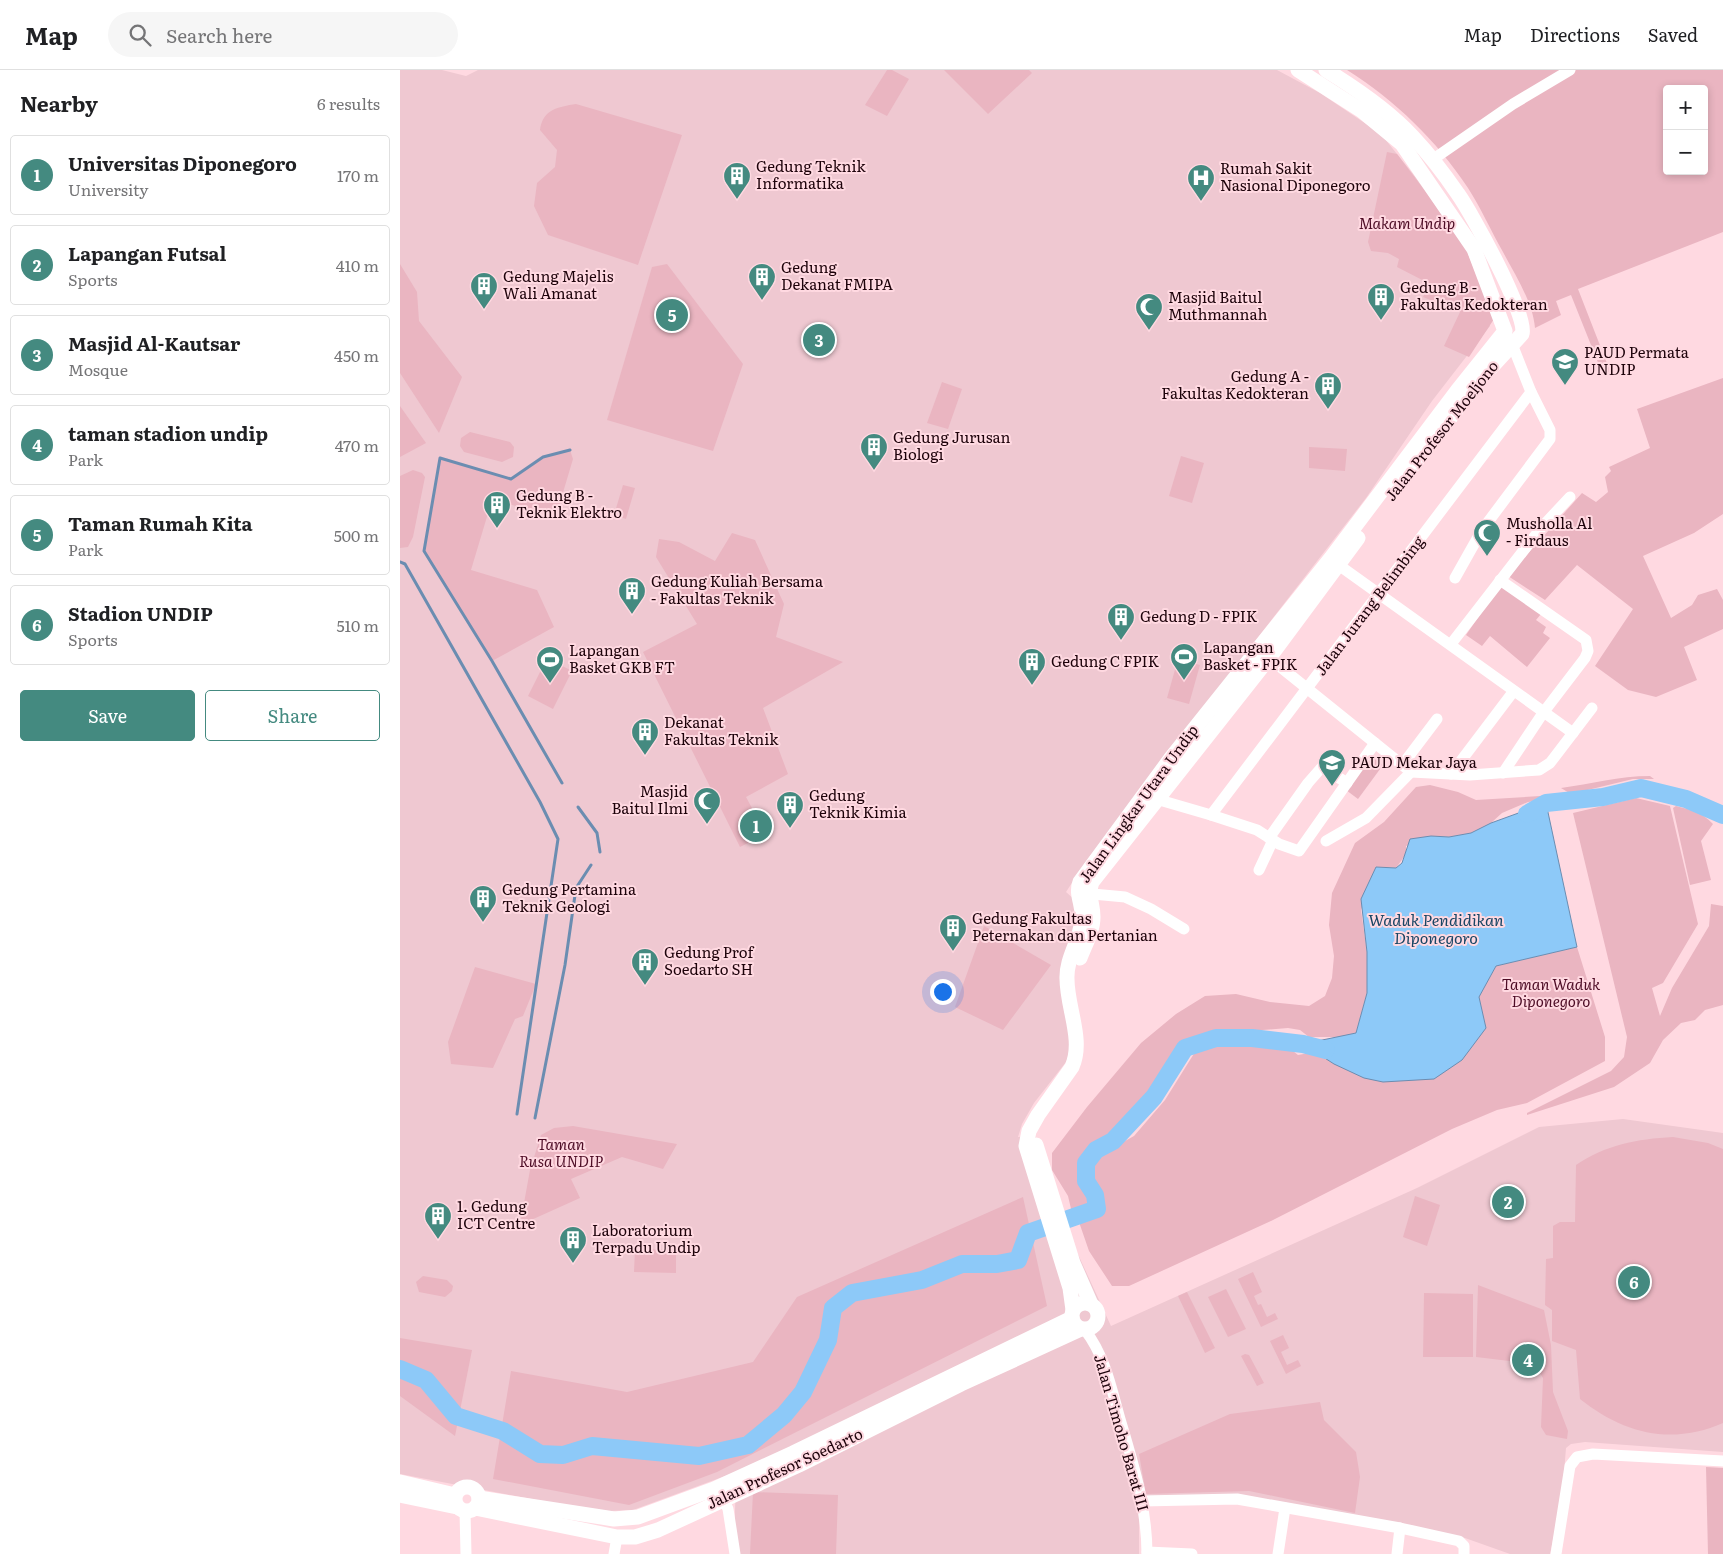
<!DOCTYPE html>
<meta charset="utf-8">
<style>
body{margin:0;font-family:Literata,serif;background:#f6f6f6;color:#202124}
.controls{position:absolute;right:15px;top:15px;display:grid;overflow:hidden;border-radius:5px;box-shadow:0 2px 8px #0003}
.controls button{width:45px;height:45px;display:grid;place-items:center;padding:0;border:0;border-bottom:1px solid #e0e0e0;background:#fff;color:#202124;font:25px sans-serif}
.you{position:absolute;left:542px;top:921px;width:18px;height:18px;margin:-12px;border:4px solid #fff;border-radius:50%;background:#1a73e8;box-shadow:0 0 0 8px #1a73e833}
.badge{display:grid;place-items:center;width:32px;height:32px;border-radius:50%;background:#448a80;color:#fff;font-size:16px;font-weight:700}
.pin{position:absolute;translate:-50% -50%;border:2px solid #fff;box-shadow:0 1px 5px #0006}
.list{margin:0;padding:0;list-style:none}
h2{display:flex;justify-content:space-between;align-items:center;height:65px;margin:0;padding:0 20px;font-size:21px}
h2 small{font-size:16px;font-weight:400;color:#757577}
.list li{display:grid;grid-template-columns:32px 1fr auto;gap:15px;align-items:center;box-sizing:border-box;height:80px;margin:0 10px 10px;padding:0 10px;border:1px solid #e0e0e0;border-radius:5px}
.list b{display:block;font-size:19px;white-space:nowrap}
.list p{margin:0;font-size:16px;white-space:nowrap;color:#757577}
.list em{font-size:16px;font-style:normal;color:#757577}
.actions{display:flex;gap:10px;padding:15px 20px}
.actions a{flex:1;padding:11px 0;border:1px solid #448a80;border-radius:5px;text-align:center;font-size:18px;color:#448a80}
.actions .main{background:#448a80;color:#fff}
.icon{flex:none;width:28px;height:28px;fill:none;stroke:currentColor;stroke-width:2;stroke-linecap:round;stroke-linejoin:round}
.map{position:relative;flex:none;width:1323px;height:1484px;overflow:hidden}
header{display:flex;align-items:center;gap:30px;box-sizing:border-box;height:70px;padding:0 25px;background:#fff;border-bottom:1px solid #e0e0e0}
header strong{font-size:24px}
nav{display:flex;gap:28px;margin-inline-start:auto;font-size:18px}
.search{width:350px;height:45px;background:#f6f6f6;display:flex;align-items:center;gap:12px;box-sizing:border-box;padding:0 18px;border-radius:28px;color:#757577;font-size:19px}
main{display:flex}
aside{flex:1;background:#fff}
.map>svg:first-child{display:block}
.built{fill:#efc8d1}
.green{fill:#eab5c1;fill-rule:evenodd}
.water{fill:#8dc9f8;stroke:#6b8db1}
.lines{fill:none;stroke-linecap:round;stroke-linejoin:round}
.stream{stroke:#6b8db1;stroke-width:3}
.river{stroke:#8dc9f8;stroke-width:18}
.minor{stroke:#fff;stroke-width:11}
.tertiary{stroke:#fff;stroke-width:15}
.labels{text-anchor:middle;stroke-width:4;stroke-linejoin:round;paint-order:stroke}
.poi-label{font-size:15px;fill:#1d020a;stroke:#ffd9e1;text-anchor:start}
.park-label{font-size:15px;font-style:italic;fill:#4d0c25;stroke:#ffd9e1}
.street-label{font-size:15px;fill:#1d020a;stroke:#ffd9e1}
.water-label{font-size:16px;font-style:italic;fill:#184564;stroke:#ffd9e1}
</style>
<header>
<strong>Map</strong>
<div class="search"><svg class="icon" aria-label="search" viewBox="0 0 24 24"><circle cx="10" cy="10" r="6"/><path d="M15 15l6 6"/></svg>Search here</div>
<nav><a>Map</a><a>Directions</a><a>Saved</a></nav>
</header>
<main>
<aside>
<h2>Nearby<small>6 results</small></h2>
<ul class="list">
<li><span class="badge">1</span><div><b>Universitas Diponegoro</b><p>University</p></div><em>170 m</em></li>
<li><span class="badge">2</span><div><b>Lapangan Futsal</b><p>Sports</p></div><em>410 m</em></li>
<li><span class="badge">3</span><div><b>Masjid Al-Kautsar</b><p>Mosque</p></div><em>450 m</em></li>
<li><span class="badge">4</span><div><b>taman stadion undip</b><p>Park</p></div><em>470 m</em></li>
<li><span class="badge">5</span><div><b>Taman Rumah Kita</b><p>Park</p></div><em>500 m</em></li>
<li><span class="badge">6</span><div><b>Stadion UNDIP</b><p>Sports</p></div><em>510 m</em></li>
</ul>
<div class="actions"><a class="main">Save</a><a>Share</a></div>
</aside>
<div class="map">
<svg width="1323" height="1484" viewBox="0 0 1323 1484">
<rect width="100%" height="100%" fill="#ffd9e1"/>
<path class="built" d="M0 0H42L66 6 78 0H877L920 23 981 64 1029 124 1090 256 1032 331 966 428 741 718 684 794 666 822 676 831 681 839 668 877 670 982 666 992 634 1033 622 1054 618 1067 635 1066 676 1180 711 1256 1017 1118 1139 1057 1223 1049 1323 1063V1382L1185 1372 1171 1374 1166 1378 1162 1427 1150 1484H1110L1065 1468 956 1446 768 1427 739 1439V1484H334L336 1402 233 1440 209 1441 168 1436 0 1404Z"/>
<g class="green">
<path d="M487 0H492L509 9 487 46 465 35Z"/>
<path d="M544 0H629L632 3 588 44Z"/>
<path d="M947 0H1323V162L1178 219 1210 301 1203 305 1171 225 1156 231 1161 245 1135 258C1133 232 1115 205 1103 182 1091 161 1081 138 1068 118 1037 71 995 30 947 0ZM1267 19H1304V101H1267Z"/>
<path d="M176 34 282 65 238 195 148 165 134 136 137 113 155 97 157 80 140 60C143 39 158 37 176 34Z"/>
<path d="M987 82 997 84 1063 171 1094 249 1069 287 1044 276 1060 242 1023 227 1030 214 997 197 999 189 988 183 971 181 968 172Z"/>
<path d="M0 194 17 222 19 251 62 307 39 363 0 303Z"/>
<path d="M267 194 343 294 313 381 207 350 252 197Z"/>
<path d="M1323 308V444L1294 463 1243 486 1271 548 1292 535 1298 525 1317 519 1323 530V559L1284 577 1297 610 1256 627 1228 620 1195 596 1233 539 1177 495 1145 530 1108 506 1182 423 1196 432 1208 422 1205 407 1211 401 1209 397 1250 378 1237 339Z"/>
<path d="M542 312 562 319 548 359 527 353Z"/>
<path d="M0 336 26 373 0 387Z"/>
<path d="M70 362 110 372 114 377 113 387 102 392 64 382 60 376 61 368Z"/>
<path d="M909 377 947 379 945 401 909 398Z"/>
<path d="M170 380 173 389 156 446 92 430 71 500 137 520 154 557 92 591 24 481 40 388 111 409 143 387Z"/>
<path d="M781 386 804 393 792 433 769 426Z"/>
<path d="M13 400 22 403 25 407 13 467 8 477 0 478V406Z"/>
<path d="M223 415 235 418 226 449 214 445Z"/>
<path d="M332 463 355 470 384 534 376 567 443 592 363 638 388 704 346 727 366 764 340 777 243 582 297 554 256 487 259 469 279 472 315 491Z"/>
<path d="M1099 517H1106L1141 544 1136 550 1146 557 1143 563 1150 568 1127 597 1090 566 1082 576 1066 565Z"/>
<path d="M147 588 172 601 153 639 128 626Z"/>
<path d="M778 589 800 595 789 634 767 628Z"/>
<path d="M971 686 983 695 958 729 946 720Z"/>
<path d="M1250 706 1254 709H1233L1171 724 1161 718C1191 714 1219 706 1250 706Z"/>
<path d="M1030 715 1058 722 1076 730 1156 725 1157 728 1128 732 1102 743 1091 753 1071 763 1049 767 1031 766 1006 776V784L996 798 976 797 961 840 967 882V923L956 963 942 967H909L900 960 888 958 813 964 780 973 752 1022 711 1064 694 1075 683 1090 684 1118 691 1133 672 1143 668 1126 652 1100V1083L687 1037 741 973 776 944 805 926 836 924 870 932 909 936 925 926 932 908 934 886 929 855 932 823 955 773 984 752 1016 717Z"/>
<path d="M1236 728 1270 736 1298 854 1263 913 1252 918 1260 946 1272 918 1309 856 1311 834 1323 836V935L1305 940 1295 950 1281 953 1263 970 1250 993 1214 1017 1127 1045V1043L1211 1001 1224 987 1227 967 1173 743Z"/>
<path d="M1276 736C1291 740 1302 742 1313 754L1301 771 1311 810 1290 815 1273 738Z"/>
<path d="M584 856 651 895 603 960 555 937Z"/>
<path d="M1177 877 1205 967V991L1127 1033 1097 1040 1052 1059 873 1150 729 1216H712L689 1181 679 1152 703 1142 700 1122 691 1108 698 1086 734 1066 765 1030 795 982 809 975 855 973 889 978 898 985 915 982 934 994 1078 927 1096 896Z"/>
<path d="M75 897 136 914 123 946 115 949 93 998 51 994 48 972Z"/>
<path d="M173 1056 277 1074 263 1099 222 1087 171 1109 180 1128 120 1155 130 1100 141 1065 154 1058Z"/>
<path d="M1273 1067 1308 1073 1323 1079V1353C1270 1376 1223 1363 1180 1329L1176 1280 1152 1271V1240L1145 1235 1146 1189 1153 1188V1156L1160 1152H1175L1176 1095C1205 1075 1237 1069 1273 1067Z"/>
<path d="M1015 1126 1040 1135 1027 1176 1003 1167Z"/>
<path d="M623 1127 647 1236 317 1402 229 1435 93 1409 111 1301 227 1322 353 1292 397 1227Z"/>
<path d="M235 1179 276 1180V1203L234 1202Z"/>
<path d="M853 1202 862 1222 854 1226 858 1235 861 1234 867 1247 875 1243 878 1249 861 1257 838 1209Z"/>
<path d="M23 1206 47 1210 53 1216 52 1221 45 1227 19 1222 16 1212Z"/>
<path d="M1078 1215 1144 1240 1151 1275 1153 1322 1168 1361 1167 1369 1146 1365 1141 1357 1143 1308 1134 1294 1076 1287Z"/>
<path d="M826 1219 846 1259 828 1267 808 1227Z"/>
<path d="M787 1222 815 1278 805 1283 778 1226Z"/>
<path d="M1024 1223 1073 1224V1287H1023Z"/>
<path d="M883 1265 889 1278 881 1282 887 1295 898 1290 901 1296 886 1304 870 1271Z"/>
<path d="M0 1268 72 1280 55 1366 0 1326Z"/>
<path d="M845 1284 849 1285 864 1313 857 1316 841 1286Z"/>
<path d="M920 1332 924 1350 956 1382 960 1407 955 1443 849 1421 746 1424 739 1384 830 1344Z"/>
<path d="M1306 1397 1323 1398V1484H1308Z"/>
<path d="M353 1422 438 1425 436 1484H350Z"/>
</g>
<path class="water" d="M1146 733 1177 877 1096 896 1079 927 1086 958 1062 990 1034 1009 983 1012 964 1008 934 994 903 974 956 963 967 923V882L961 829 976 797 996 798 1002 793 1010 769 1031 766 1049 767 1071 763 1091 753Z"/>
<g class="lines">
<g class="stream">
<path d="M0 492 5 494 140 732 158 769 117 1044"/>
<path d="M162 713 92 591 24 481 40 388 111 409 143 387 170 380"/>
<path d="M178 737 197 763 200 782"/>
<path d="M135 1048 165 895 176 818 191 795"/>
</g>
<g class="river">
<path d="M1127 744 1146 733 1203 727 1241 718 1286 729 1323 745"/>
<path d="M0 1299 26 1310 56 1346 103 1361 140 1384 163 1385 192 1376 299 1386 348 1375 384 1345 403 1322 428 1270 433 1238 452 1223 522 1210 562 1194H597L618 1190 628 1163 697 1139 695 1125 686 1111V1093L696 1080 713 1071 754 1027 785 978 816 968H852L903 974 926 980"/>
</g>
<g class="minor">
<path d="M1032 90 1113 34 1170 0"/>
<path d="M940 496 1173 663"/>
<path d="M1055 508 1082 460 1150 369V360L1131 322"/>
<path d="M1100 510 1186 570 1188 581 1185 588 1143 643 1103 703"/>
<path d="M1051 574 1141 458 1170 427"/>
<path d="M863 583 1011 702 1070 705 1139 700 1150 693 1192 638"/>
<path d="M1003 694 1037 649"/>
<path d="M1051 704 1113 622"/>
<path d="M756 729 811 745 1131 322 1110 269"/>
<path d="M811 745 857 760 879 774 899 781 975 673"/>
<path d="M869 768 908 713 922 697 947 713"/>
<path d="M926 771 966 748 1011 702"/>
<path d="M859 800 873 770"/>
<path d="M682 823 725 827 751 839 784 859"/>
<path d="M685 1260C705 1286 711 1317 720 1349 733 1393 747 1437 747 1484"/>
<path d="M323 1428 328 1439 335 1484"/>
<path d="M742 1431 837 1429 1000 1458 997 1484"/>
<path d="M65 1441 66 1484"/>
<path d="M1000 1458 1059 1471 1064 1476V1484"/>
<path d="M747 1482 792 1484"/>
<path d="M214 1484 217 1467"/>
<path d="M878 1484 885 1438"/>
<path d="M1156 1484 1170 1396 1177 1387 1193 1384 1323 1391"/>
</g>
<g class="tertiary">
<path d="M926 0C957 19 988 40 1013 67 1029 84 1045 105 1058 124 1071 142 1129 247 1122 264L1078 312 1013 396"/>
<path d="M680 888C685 875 693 861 693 847 693 832 687 827 692 812L869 588 958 468"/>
<path d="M636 1075 673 1193 691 1234"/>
<circle cx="685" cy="1246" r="13"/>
<path d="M673 1240 670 1218 626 1076 629 1061 638 1045 672 997C684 970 667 938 667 909 666 888 680 871 682 850 684 836 675 825 680 812L771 688 931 488 1057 321 1105 261 1074 179 1002 74 962 41 898 0"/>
<path d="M0 1412 55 1425"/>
<circle cx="67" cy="1429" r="12"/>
<path d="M0 1425 57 1437"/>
<path d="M79 1428 214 1449 238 1447 314 1419 393 1383 672 1248"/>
<path d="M75 1438 217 1467H235L258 1460 399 1395 561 1314 681 1259"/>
</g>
</g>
<defs>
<symbol id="building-pin" viewBox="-11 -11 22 30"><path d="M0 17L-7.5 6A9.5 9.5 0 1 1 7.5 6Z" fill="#448a80" stroke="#ffd9e1"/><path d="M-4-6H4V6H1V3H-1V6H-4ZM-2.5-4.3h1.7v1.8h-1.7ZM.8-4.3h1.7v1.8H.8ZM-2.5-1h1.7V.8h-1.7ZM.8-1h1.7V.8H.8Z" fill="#fff"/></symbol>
<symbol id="hospital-pin" viewBox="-11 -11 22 30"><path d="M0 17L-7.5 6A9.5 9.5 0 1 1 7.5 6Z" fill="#448a80" stroke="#ffd9e1"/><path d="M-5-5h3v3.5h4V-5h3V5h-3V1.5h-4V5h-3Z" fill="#fff"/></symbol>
<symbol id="mosque-pin" viewBox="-11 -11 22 30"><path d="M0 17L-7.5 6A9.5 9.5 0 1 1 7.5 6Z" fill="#448a80" stroke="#ffd9e1"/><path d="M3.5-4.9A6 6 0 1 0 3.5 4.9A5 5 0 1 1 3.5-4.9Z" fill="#fff"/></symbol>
<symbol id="school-pin" viewBox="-11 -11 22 30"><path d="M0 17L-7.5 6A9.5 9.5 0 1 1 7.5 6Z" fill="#448a80" stroke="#ffd9e1"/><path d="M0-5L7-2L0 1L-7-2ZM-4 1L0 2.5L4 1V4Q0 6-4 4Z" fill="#fff"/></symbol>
<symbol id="stadium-pin" viewBox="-11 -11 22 30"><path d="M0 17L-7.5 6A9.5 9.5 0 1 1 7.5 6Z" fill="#448a80" stroke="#ffd9e1"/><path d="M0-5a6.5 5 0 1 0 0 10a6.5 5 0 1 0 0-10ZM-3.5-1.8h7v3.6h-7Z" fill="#fff"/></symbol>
</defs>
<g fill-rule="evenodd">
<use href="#building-pin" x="321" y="90" width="32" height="43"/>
<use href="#hospital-pin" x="785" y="92" width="32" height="43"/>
<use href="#building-pin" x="346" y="191" width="32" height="43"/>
<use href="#building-pin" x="68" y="200" width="32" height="43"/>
<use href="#building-pin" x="965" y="211" width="32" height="43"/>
<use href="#mosque-pin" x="733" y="221" width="32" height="43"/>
<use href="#school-pin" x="1149" y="276" width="32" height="43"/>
<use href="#building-pin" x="912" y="300" width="32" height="43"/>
<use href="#building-pin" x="458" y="361" width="32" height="43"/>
<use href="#building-pin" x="81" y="419" width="32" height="43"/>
<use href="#mosque-pin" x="1071" y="447" width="32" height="43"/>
<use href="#building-pin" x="216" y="505" width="32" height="43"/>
<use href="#building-pin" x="705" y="531" width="32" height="43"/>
<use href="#stadium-pin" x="768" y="571" width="32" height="43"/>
<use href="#stadium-pin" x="134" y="574" width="32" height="43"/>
<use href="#building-pin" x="616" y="576" width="32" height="43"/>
<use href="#building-pin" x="229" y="646" width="32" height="43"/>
<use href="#school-pin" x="916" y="677" width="32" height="43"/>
<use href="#mosque-pin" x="291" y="715" width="32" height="43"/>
<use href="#building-pin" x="374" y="719" width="32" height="43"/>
<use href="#building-pin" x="67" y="813" width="32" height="43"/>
<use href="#building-pin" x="537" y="842" width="32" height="43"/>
<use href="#building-pin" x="229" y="876" width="32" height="43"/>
<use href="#building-pin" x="22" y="1130" width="32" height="43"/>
<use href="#building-pin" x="157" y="1154" width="32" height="43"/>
</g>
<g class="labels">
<g class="poi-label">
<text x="356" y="102">Gedung Teknik<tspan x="356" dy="17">Informatika</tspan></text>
<text x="820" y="104">Rumah Sakit<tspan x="820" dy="17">Nasional Diponegoro</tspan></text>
<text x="381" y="203">Gedung<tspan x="381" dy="17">Dekanat FMIPA</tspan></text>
<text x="103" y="212">Gedung Majelis<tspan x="103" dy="17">Wali Amanat</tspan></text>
<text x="1000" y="223">Gedung B -<tspan x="1000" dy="17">Fakultas Kedokteran</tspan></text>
<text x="768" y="233">Masjid Baitul<tspan x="768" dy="17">Muthmannah</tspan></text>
<text x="1184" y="288">PAUD Permata<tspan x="1184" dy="17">UNDIP</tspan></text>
<text x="909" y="312" text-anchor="end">Gedung A -<tspan x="909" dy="17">Fakultas Kedokteran</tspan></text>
<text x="493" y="373">Gedung Jurusan<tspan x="493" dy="17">Biologi</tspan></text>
<text x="116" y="431">Gedung B -<tspan x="116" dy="17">Teknik Elektro</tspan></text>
<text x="1106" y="459">Musholla Al<tspan x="1106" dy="17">- Firdaus</tspan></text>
<text x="251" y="517">Gedung Kuliah Bersama<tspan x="251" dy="17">- Fakultas Teknik</tspan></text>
<text x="740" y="552">Gedung D - FPIK</text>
<text x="803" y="583">Lapangan<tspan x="803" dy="17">Basket - FPIK</tspan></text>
<text x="169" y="586">Lapangan<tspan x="169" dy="17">Basket GKB FT</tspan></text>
<text x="651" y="597">Gedung C FPIK</text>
<text x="264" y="658">Dekanat<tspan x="264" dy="17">Fakultas Teknik</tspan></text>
<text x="951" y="698">PAUD Mekar Jaya</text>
<text x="288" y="727" text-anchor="end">Masjid<tspan x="288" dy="17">Baitul Ilmi</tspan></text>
<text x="409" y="731">Gedung<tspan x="409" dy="17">Teknik Kimia</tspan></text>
<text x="102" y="825">Gedung Pertamina<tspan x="102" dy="17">Teknik Geologi</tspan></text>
<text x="572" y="854">Gedung Fakultas<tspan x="572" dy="17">Peternakan dan Pertanian</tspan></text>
<text x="264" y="888">Gedung Prof<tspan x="264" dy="17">Soedarto SH</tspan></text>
<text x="57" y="1142">1. Gedung<tspan x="57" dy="17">ICT Centre</tspan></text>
<text x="192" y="1166">Laboratorium<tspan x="192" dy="17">Terpadu Undip</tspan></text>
</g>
<g class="park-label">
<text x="1007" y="159">Makam Undip</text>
<text x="1151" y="920">Taman Waduk<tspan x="1151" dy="17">Diponegoro</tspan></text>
<text x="161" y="1080">Taman<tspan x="161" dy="17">Rusa UNDIP</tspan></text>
</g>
<g class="street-label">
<text transform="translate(1042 361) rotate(-52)" y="5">Jalan Profesor Moeljono</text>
<text transform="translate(970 536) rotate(-53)" y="5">Jalan Jurang Belimbing</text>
<text transform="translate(739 734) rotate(-54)" y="5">Jalan Lingkar Utara Undip</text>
<text transform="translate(721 1363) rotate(74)" y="5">Jalan Timoho Barat III</text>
<text transform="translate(385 1399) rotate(-25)" y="5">Jalan Profesor Soedarto</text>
</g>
<g class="water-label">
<text x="1036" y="856">Waduk Pendidikan<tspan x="1036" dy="18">Diponegoro</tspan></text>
</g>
</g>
</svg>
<div class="controls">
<button>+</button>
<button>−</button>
</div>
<div class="you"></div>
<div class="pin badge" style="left:356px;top:756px">1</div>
<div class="pin badge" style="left:1108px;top:1132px">2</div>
<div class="pin badge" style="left:419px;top:270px">3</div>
<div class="pin badge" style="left:1128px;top:1290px">4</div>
<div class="pin badge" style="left:272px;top:245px">5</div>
<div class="pin badge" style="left:1234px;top:1212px">6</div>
</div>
</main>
